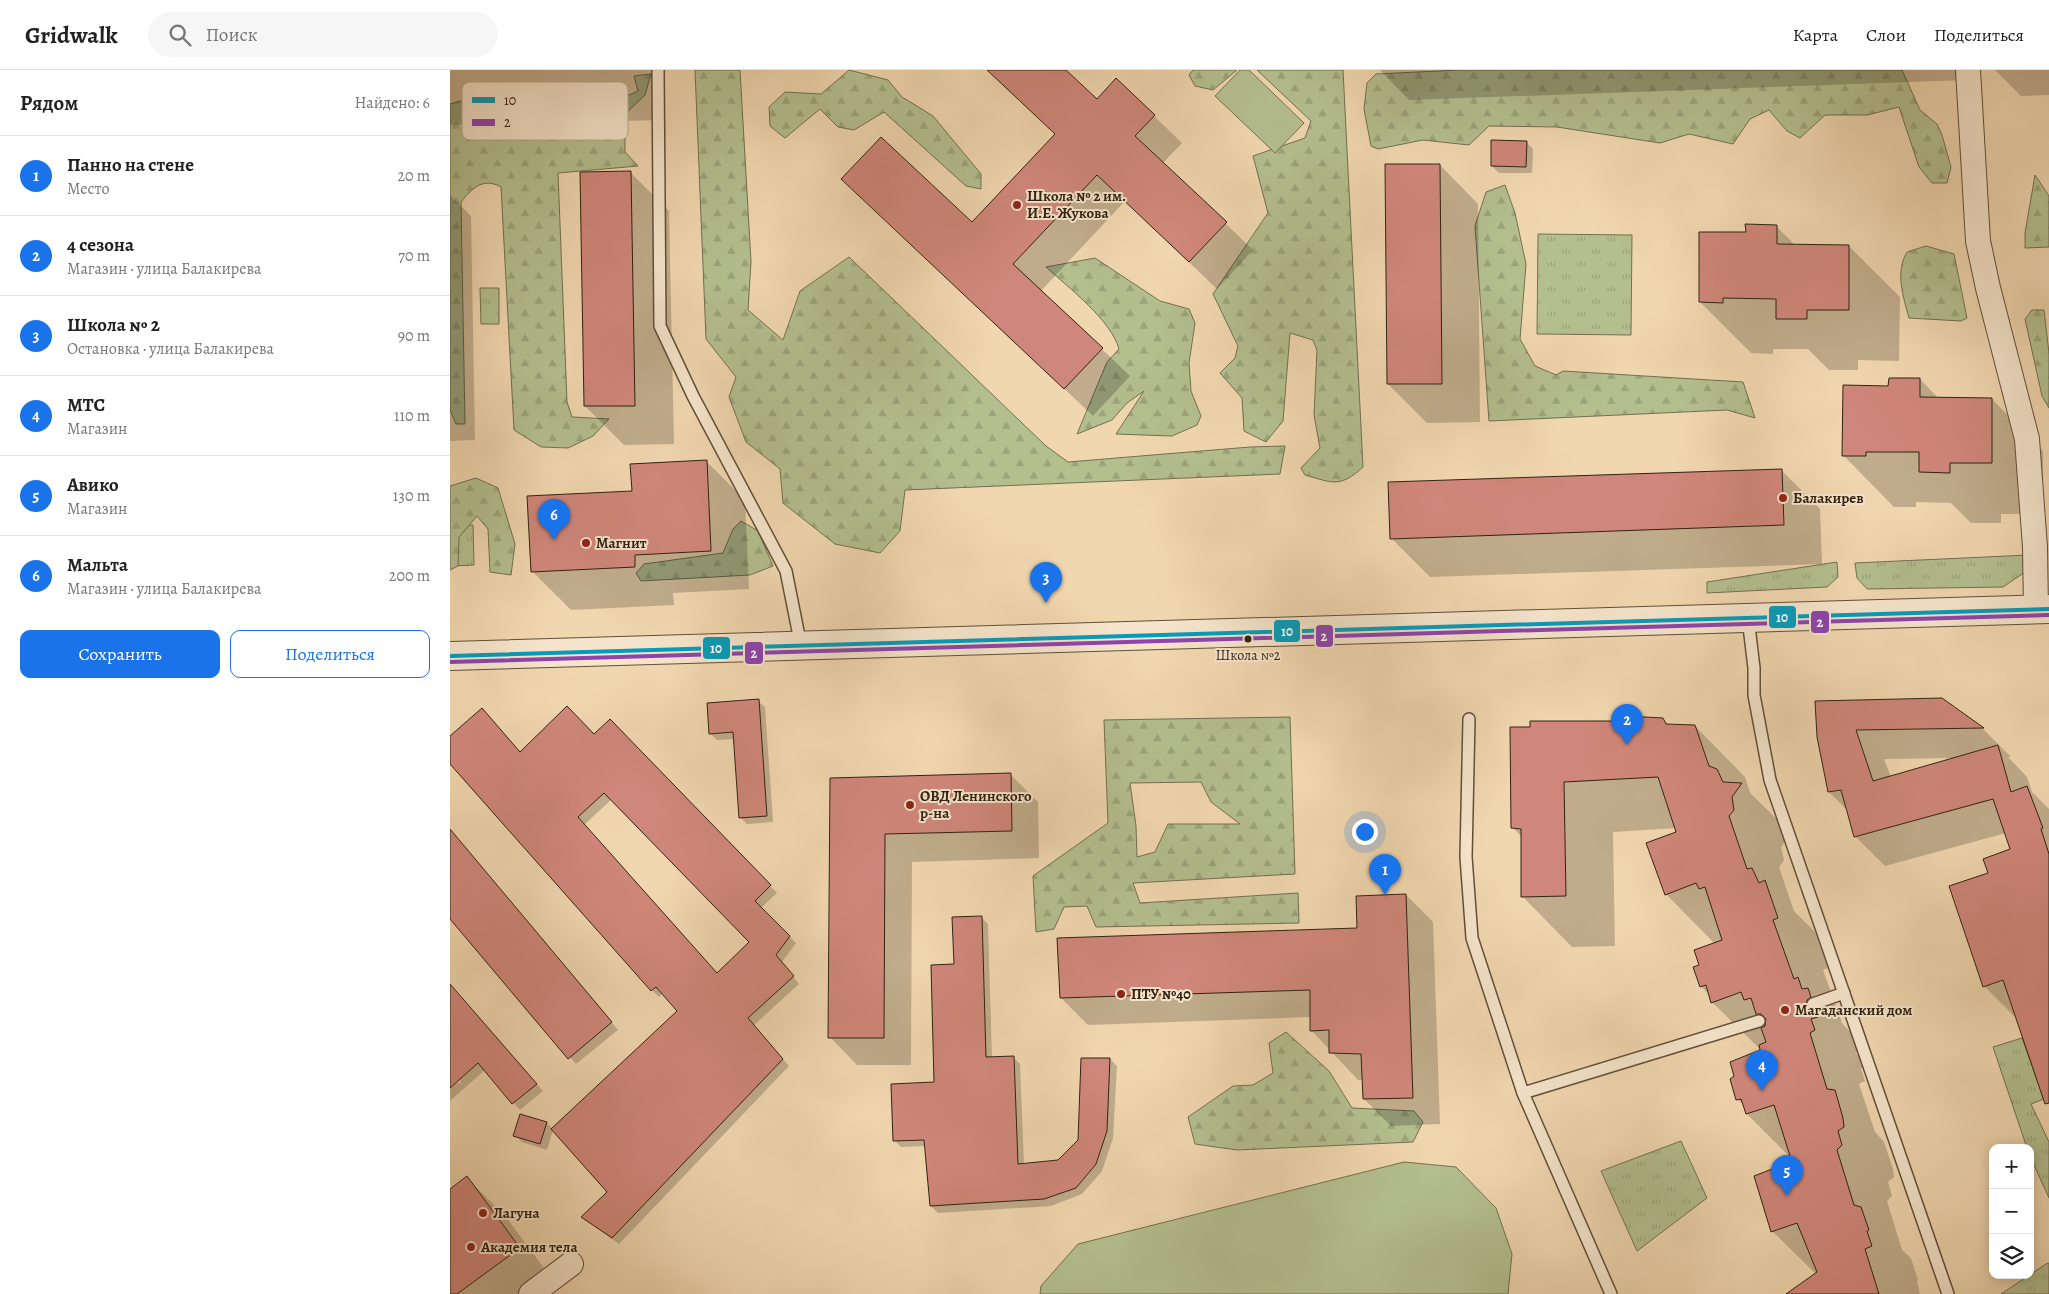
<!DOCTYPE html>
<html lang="ru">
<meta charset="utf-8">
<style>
body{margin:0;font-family:Alegreya,serif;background:#f6f6f6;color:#222}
.controls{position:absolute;right:15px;bottom:15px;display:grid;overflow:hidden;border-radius:10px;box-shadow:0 2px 12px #0003}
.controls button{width:45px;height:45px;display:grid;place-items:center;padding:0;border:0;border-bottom:1px solid #e0e0e0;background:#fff;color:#222;font:25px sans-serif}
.you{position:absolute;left:914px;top:761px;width:18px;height:18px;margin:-12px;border:4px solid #fff;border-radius:50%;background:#1a73e8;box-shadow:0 0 0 8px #1a73e833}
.badge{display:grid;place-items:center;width:32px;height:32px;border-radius:50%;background:#1a73e8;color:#fff;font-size:16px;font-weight:700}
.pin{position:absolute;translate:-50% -41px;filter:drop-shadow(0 1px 2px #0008)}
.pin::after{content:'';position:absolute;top:26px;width:18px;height:15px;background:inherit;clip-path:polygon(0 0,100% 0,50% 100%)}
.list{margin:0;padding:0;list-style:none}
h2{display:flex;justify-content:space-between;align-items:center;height:65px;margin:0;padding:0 20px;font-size:21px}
h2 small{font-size:16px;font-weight:400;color:#767676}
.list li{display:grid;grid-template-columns:32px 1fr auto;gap:15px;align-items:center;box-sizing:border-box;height:80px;padding:0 20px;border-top:1px solid #e0e0e0}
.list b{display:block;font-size:19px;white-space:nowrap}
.list p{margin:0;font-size:16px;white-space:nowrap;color:#767676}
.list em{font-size:16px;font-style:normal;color:#767676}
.actions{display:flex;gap:10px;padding:15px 20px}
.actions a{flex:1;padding:11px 0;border:1px solid #1a73e8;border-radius:10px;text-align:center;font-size:18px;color:#1a73e8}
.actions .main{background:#1a73e8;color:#fff}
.icon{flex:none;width:28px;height:28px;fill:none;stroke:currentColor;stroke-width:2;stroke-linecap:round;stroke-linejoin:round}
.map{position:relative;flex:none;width:1599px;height:1224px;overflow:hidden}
header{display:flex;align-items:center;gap:30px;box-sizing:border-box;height:70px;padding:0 25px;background:#fff;border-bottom:1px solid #e0e0e0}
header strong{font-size:24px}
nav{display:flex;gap:28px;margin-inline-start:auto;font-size:18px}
.search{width:350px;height:45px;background:#f6f6f6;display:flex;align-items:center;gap:12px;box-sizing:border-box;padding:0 18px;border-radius:28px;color:#767676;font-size:19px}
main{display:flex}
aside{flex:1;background:#fff}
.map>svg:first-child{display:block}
.grass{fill:url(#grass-tufts);stroke:#727050}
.forest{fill:url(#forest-firs);stroke:#727050;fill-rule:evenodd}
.pitch{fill:#b4bf90;stroke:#727050}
.shadow{fill:#0003;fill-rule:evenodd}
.building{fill:#d0877b;stroke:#312210;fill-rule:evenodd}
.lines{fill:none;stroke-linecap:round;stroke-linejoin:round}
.service-casing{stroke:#614f38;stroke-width:14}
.minor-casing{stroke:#614f38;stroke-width:26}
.tertiary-casing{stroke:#614f38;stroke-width:30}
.service{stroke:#f6e5cc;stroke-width:11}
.minor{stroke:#f6e5cc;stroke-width:24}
.tertiary{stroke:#f6e5cc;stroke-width:28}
.bus-1-casing{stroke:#f6e5cc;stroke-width:8}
.bus-2-casing{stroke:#f6e5cc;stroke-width:8}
.bus-1{stroke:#059cbb;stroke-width:4}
.bus-2{stroke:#8e44ad;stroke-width:4}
.poi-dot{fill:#8f2418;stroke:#f6e5cc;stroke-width:2}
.bus-dot{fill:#312210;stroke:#f6e5cc;stroke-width:2}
.labels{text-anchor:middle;stroke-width:4;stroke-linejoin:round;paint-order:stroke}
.bus-label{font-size:14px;fill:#312210;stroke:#f6e5cc}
.poi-label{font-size:15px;font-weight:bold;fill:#312210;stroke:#f6e5cc;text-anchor:start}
.key{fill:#f6e5cc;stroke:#bbaa94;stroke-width:1}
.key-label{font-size:14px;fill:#312210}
.line-badge{stroke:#f6e5cc;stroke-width:2}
.badge-label{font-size:14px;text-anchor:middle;font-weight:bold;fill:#fff}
</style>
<header>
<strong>Gridwalk</strong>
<div class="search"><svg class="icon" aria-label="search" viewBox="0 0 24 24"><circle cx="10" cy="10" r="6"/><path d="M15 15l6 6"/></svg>Поиск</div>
<nav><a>Карта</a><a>Слои</a><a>Поделиться</a></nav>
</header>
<main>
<aside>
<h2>Рядом<small>Найдено: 6</small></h2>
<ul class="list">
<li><span class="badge">1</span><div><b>Панно на стене</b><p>Место</p></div><em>20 m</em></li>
<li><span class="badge">2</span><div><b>4 сезона</b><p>Магазин · улица Балакирева</p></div><em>70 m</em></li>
<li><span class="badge">3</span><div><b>Школа № 2</b><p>Остановка · улица Балакирева</p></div><em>90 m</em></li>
<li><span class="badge">4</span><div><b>МТС</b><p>Магазин</p></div><em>110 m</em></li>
<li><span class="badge">5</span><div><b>Авико</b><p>Магазин</p></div><em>130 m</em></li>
<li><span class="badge">6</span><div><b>Мальта</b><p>Магазин · улица Балакирева</p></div><em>200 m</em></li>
</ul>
<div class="actions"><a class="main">Сохранить</a><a>Поделиться</a></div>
</aside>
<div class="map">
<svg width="1599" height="1224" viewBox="0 0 1599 1224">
<defs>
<pattern id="grass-tufts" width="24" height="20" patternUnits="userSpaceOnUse" patternTransform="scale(1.25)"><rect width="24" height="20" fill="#b4bf90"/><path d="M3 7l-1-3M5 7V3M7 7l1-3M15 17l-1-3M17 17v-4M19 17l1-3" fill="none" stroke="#9ba47b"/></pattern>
<pattern id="forest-firs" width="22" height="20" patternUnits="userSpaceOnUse" patternTransform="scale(1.25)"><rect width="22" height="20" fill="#b4bf90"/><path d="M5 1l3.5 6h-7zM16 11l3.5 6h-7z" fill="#9ba47b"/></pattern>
</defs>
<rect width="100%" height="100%" fill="#f1d7b0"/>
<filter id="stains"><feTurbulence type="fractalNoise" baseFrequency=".004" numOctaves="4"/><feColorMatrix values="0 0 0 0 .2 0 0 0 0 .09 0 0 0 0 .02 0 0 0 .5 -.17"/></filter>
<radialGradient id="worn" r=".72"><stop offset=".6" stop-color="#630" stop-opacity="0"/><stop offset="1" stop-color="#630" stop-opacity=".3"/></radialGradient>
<g class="grass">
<path d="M1088 164 1182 165 1181 265 1087 264Z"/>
<path d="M30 218H49V254H31Z"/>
<path d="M0 455H23L24 495 0 496Z"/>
<path d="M1579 485 1578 500 1553 517 1417 519 1407 508 1405 493Z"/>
<path d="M1387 492 1388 507 1377 517 1257 523V512Z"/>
<path d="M1572 968 1594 1029 1581 1034 1599 1072V1128L1580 1086V1078H1577L1543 977Z"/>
<path d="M1231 1071 1257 1128 1187 1181 1151 1101Z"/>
<path d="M1599 1193V1224H1551L1596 1194Z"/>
</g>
<g class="forest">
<path d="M245 0H290L301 192 298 240 333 270 350 221 399 187 596 376 618 392 800 377 835 376 830 404 455 420 450 461 430 483 385 474 333 433 330 399 296 372 279 327 286 307 256 269Z"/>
<path d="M399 0 438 10 452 27 483 46 531 104V119L516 116 434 42 404 60 388 57 370 39 335 68 320 56 319 37 335 22 371 24Z"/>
<path d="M743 0H787L763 20 745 16 739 5Z"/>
<path d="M807 0H893L913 397C890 418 883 413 855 405L851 398 870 378 864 345 867 280 863 270 840 263 833 351 816 372 794 361 792 328 770 303 785 288 788 276 763 224 818 143 803 86 855 68 861 51Z"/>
<path d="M1009 0H1452L1470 40 1487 54 1492 65 1501 97 1497 113H1482L1469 97 1449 37 1417 45H1375L1350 68 1337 61 1319 40 1300 49 1283 74 1239 64 1210 73 1107 57 1039 56 1019 75 973 70 928 79 921 76 914 39 917 13 926 4Z"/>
<path d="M201 4 195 25 175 44V82L188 96 108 103 117 332 122 347 159 349 143 366 118 378 91 377 64 360 51 117C33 107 22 118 11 132L15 354H6L0 340V34L10 31 40 46 74 28 177 26 188 21 184 6Z"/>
<path d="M1585 105 1599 126V177L1575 178V163Z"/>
<path d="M1055 115 1065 143 1076 194 1070 269 1085 296 1106 305 1113 301 1293 312 1305 348 1277 340 1039 351 1025 156 1036 122Z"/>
<path d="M1476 176 1504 184 1517 248 1511 251 1459 248C1453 226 1445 202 1457 182Z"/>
<path d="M645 188 710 231 739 239 745 253 739 293 741 321 751 346 747 355 722 366 666 364 694 321 677 333 662 350 627 364 657 292 669 279C661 250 619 218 596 197Z"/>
<path d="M1582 240H1594L1599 283V338L1592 326 1575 249Z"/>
<path d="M26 408 48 418 65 474 61 505 40 502 38 459 27 446 9 467 8 496 0 500V416Z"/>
<path d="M291 451 308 461 323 496 300 505 191 511 186 503 194 494 273 483 283 459Z"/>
<path d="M840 647 845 804 683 813 690 833 848 823 849 853 646 857 637 836 614 837 604 859 586 862 583 806 658 753 654 650ZM751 712 761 732 790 754H718L705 782 687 787 686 756 680 713Z"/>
<path d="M836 962 879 1001 902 1038 964 1041 973 1052 963 1072 787 1080 745 1074 738 1047 783 1016 803 1015 823 1003 819 973Z"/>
</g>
<g class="pitch">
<path d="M790 0H799L854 53 825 83 765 26Z"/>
<path d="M954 1092 1006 1097 1046 1138 1062 1184 1058 1224H590L591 1216 628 1174Z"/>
</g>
<g class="shadow">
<path d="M0 0H210L212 50 0 55Z"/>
<path d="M537 0H614L647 31 704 46 732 73 713 93 803 180 767 219 675 131 591 221 680 306 643 346 393 109 522 154 606 65Z"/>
<path d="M930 0H1517V10L959 30Z"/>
<path d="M1545 0H1599V25L1571 26Z"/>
<path d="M1076 72 1083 79 1082 103H1049L1042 96Z"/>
<path d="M990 95 1028 134 1030 352 977 353 938 314Z"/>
<path d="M180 102 219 141 224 374 174 375 135 336Z"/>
<path d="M0 125 21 146 25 370 0 371Z"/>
<path d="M1326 156 1346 176H1399L1450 227 1449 291 1408 290V300H1379L1358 279H1323V284L1301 283 1250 232 1297 163Z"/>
<path d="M1470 309 1489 329H1542L1593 381V444H1551V453H1521L1501 433 1466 432V437H1444L1393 385 1440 317Z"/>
<path d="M256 391 295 430 299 519 223 523 224 535 121 540 82 501 183 422Z"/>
<path d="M1331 400 1370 439 1372 494 980 507 941 468Z"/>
<path d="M1492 629 1533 659 1561 687H1558L1577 707 1582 722 1599 739V1032L1566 945 1564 946 1534 916 1540 804 1562 779 1556 763 1435 796 1405 766 1398 741 1379 722 1368 666ZM1504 688 1441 707 1434 689Z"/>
<path d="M308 631 315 637 323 752 297 754 290 747 284 669 267 670 260 663Z"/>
<path d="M1213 649 1219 655 1245 656 1295 707 1300 723 1342 764 1331 777 1334 790 1329 797 1344 841 1365 862 1378 898 1373 900 1392 953 1408 970 1411 977 1407 980 1406 983 1416 993 1417 997 1411 999 1415 1011 1409 1014 1425 1062 1434 1072 1443 1099 1444 1107 1438 1112 1442 1126 1437 1131 1452 1180 1461 1188 1468 1210 1467 1211 1470 1224H1338L1366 1204 1322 1161 1336 1095 1340 1087 1297 1044 1295 1036 1287 1029 1312 981 1262 932 1260 926 1251 916V896L1265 874 1216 824 1228 763 1226 758 1163 762 1165 876 1122 877 1072 826V767L1063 758 1176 653Z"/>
<path d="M160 651 327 823 311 838 346 873 332 892 349 914 303 956 339 996 169 1174 133 1147 159 1122 103 1060 97 1080 72 1072 65 1065 97 1053 103 1059 228 941 213 923 209 927 202 920 0 692V668L71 683 144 666ZM162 729 301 872 267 904 134 755Z"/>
<path d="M560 704 588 732 589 788 462 792 461 995H407L380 967 381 709Z"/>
<path d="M0 760 168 960 126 994 0 847Z"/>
<path d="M956 825 983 852 990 1054 941 1056 914 1029 913 1010H908L861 960V947L638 955 611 928 908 859Z"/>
<path d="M531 847 538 854 542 988 563 987 570 994 574 1095 609 1091 629 1071 660 989 667 996 663 1068 652 1101 632 1124 601 1136 488 1143 481 1136 476 1076 451 1077 444 1070 486 1014 505 896Z"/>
<path d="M0 915 93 1021 70 1040 35 1000 0 1031V1009L12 1014 0 1000Z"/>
<path d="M17 1108 56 1147 108 1217 98 1224H0V1120Z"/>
</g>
<g class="building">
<path d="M537 0H616L647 29 666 8 705 45 685 66 777 152 739 192 647 105 563 194 653 278 614 319 391 109 431 67 522 152 605 64Z"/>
<path d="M1041 70 1077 71 1076 97 1041 96Z"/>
<path d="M935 94H990L992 314H937Z"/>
<path d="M181 101 185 336H134L130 102Z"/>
<path d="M1295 154 1327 155V174L1399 175V240H1357V249H1326V229L1273 228V233L1249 232V162H1296Z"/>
<path d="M1439 308H1470V327L1542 328V393H1500V403L1469 402V382H1416V386H1392L1393 315 1438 316Z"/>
<path d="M257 390 261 481 185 485V497L81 502 77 426 182 421 180 394Z"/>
<path d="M1332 399 1334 455 940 469 938 412Z"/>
<path d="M1492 628 1534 658 1406 660 1423 711 1548 675 1561 722 1577 716 1593 758 1591 759 1599 784V1033L1595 1034 1553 910 1533 917 1499 816 1538 803 1533 789 1560 779 1543 729 1404 767 1391 720 1378 722 1367 667 1365 631Z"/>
<path d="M309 629 317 746 289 748 283 662 259 664 257 633Z"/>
<path d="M117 636 144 664 160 649 321 815 305 831 340 866 326 885 344 906 298 948 333 989 162 1168 131 1147 157 1122 101 1059 227 941 206 917 201 921 0 694V666L32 638 70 682ZM154 723 299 872 267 903 128 747Z"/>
<path d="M1176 646 1213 648 1216 654 1245 655 1259 696 1267 699 1273 712 1292 713 1282 727 1284 740 1279 746 1297 799 1302 798 1309 813 1315 810 1328 848 1323 850 1344 909 1348 907 1352 919 1358 918 1361 927 1357 930 1356 936 1359 940 1366 941 1368 947 1361 949 1365 960 1360 963 1377 1019 1385 1020 1393 1048 1394 1057 1388 1061 1392 1075 1387 1080 1404 1135 1411 1137 1419 1160 1417 1161 1422 1176 1415 1179 1429 1224H1336L1367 1202 1347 1153 1321 1162 1304 1106 1335 1094 1334 1088 1340 1086 1324 1035 1296 1044 1291 1029 1286 1030 1280 1009 1284 1006 1280 992 1310 980 1309 975 1316 972 1311 958 1315 956 1316 949 1311 944H1306L1301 928 1294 930 1291 922 1261 933 1256 915 1250 917 1243 897 1249 895 1244 880 1272 870 1255 817 1249 819 1246 813 1215 825 1196 773 1226 762 1208 707 1114 712 1116 826 1071 827V759L1061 758 1060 657H1080V651H1175Z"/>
<path d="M561 703 562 761 435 764 434 968H378L380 708Z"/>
<path d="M0 759 162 952 118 989 0 849Z"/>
<path d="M956 824 963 1028 913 1029 911 984 879 983V960L860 961V920L610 928 607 868 907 858 906 826Z"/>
<path d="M532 846 536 987 564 986 568 1094 608 1090 628 1070 631 988H660L657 1061 646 1094 626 1118 594 1129 480 1136 474 1070 443 1071 441 1014 484 1012 481 895 504 894 502 847Z"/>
<path d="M0 914 87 1014 62 1034 28 993 0 1018Z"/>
<path d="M70 1044 97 1052 90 1074 63 1066Z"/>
<path d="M17 1106 70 1178 7 1224H0V1119Z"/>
</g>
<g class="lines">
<defs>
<g id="service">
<path d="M208 0 210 256 243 326 336 501 351 576"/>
<path d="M1298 548 1304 598V625L1320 710 1498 1224"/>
<path d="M1019 649 1016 787 1022 868 1073 1023 1161 1224"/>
<path d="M1363 934 1394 923"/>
<path d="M1073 1023 1309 951"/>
</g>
<g id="minor">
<path d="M1518 0 1528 171 1538 218 1577 369 1585 477 1586 540"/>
<path d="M81 1224 121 1194"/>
</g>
<path id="tertiary" d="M0 586 1599 539"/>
</defs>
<use href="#service" class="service-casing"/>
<use href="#minor" class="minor-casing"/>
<use href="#tertiary" class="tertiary-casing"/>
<use href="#service" class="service"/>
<use href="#minor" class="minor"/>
<use href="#tertiary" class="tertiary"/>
<defs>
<path id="bus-1" d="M0 586 1599 539"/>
<path id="bus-2" d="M0 592 1599 545"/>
</defs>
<use href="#bus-1" class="bus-1-casing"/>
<use href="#bus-2" class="bus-2-casing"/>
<use href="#bus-1" class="bus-1"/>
<use href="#bus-2" class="bus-2"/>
</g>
<g class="poi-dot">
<circle cx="567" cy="135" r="5"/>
<circle cx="1333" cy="428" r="5"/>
<circle cx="136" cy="473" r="5"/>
<circle cx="460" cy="735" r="5"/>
<circle cx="671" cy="924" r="5"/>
<circle cx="1335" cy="940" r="5"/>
<circle cx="33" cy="1143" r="5"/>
<circle cx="21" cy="1177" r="5"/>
</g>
<circle class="bus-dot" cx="798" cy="569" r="4.5"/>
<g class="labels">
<g class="bus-label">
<text x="798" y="590">Школа №2</text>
</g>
<g class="poi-label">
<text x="577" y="131">Школа № 2 им.<tspan x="577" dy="17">И.Е. Жукова</tspan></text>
<text x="1343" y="433">Балакирев</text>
<text x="146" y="478">Магнит</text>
<text x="470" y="731">ОВД Ленинского<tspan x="470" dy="17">р-на</tspan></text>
<text x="681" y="929">ПТУ №40</text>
<text x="1345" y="945">Магаданский дом</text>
<text x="43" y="1148">Лагуна</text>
<text x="31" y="1182">Академия тела</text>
</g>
</g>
<rect x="12" y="12" width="166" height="58" rx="8" class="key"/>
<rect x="22" y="27" width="23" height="6" fill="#059cbb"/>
<rect x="22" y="49" width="23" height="7" fill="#8e44ad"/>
<g class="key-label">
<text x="54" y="35">10</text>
<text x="54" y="57">2</text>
</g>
<g class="line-badge">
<rect x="1318" y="535" width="29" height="24" rx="5" fill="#059cbb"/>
<rect x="1360" y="540" width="20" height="24" rx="5" fill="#8e44ad"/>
<rect x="823" y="549" width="28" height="24" rx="5" fill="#059cbb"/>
<rect x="865" y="554" width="19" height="24" rx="5" fill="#8e44ad"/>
<rect x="252" y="566" width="29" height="24" rx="5" fill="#059cbb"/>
<rect x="294" y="571" width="20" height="24" rx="5" fill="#8e44ad"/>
</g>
<g class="badge-label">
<text x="1332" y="552">10</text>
<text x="1370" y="557">2</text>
<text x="837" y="566">10</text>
<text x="874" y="571">2</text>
<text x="266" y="583">10</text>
<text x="304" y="588">2</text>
</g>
<rect width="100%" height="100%" filter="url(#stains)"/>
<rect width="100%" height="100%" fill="url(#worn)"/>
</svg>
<div class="controls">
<button>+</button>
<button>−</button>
<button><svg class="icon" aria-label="layers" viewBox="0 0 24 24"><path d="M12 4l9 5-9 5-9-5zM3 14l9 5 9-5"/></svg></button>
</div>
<div class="you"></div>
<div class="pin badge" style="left:935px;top:825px">1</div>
<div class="pin badge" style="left:1177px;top:675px">2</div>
<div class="pin badge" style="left:596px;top:533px">3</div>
<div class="pin badge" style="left:1312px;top:1021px">4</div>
<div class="pin badge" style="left:1337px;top:1126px">5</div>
<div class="pin badge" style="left:104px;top:470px">6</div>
</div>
</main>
